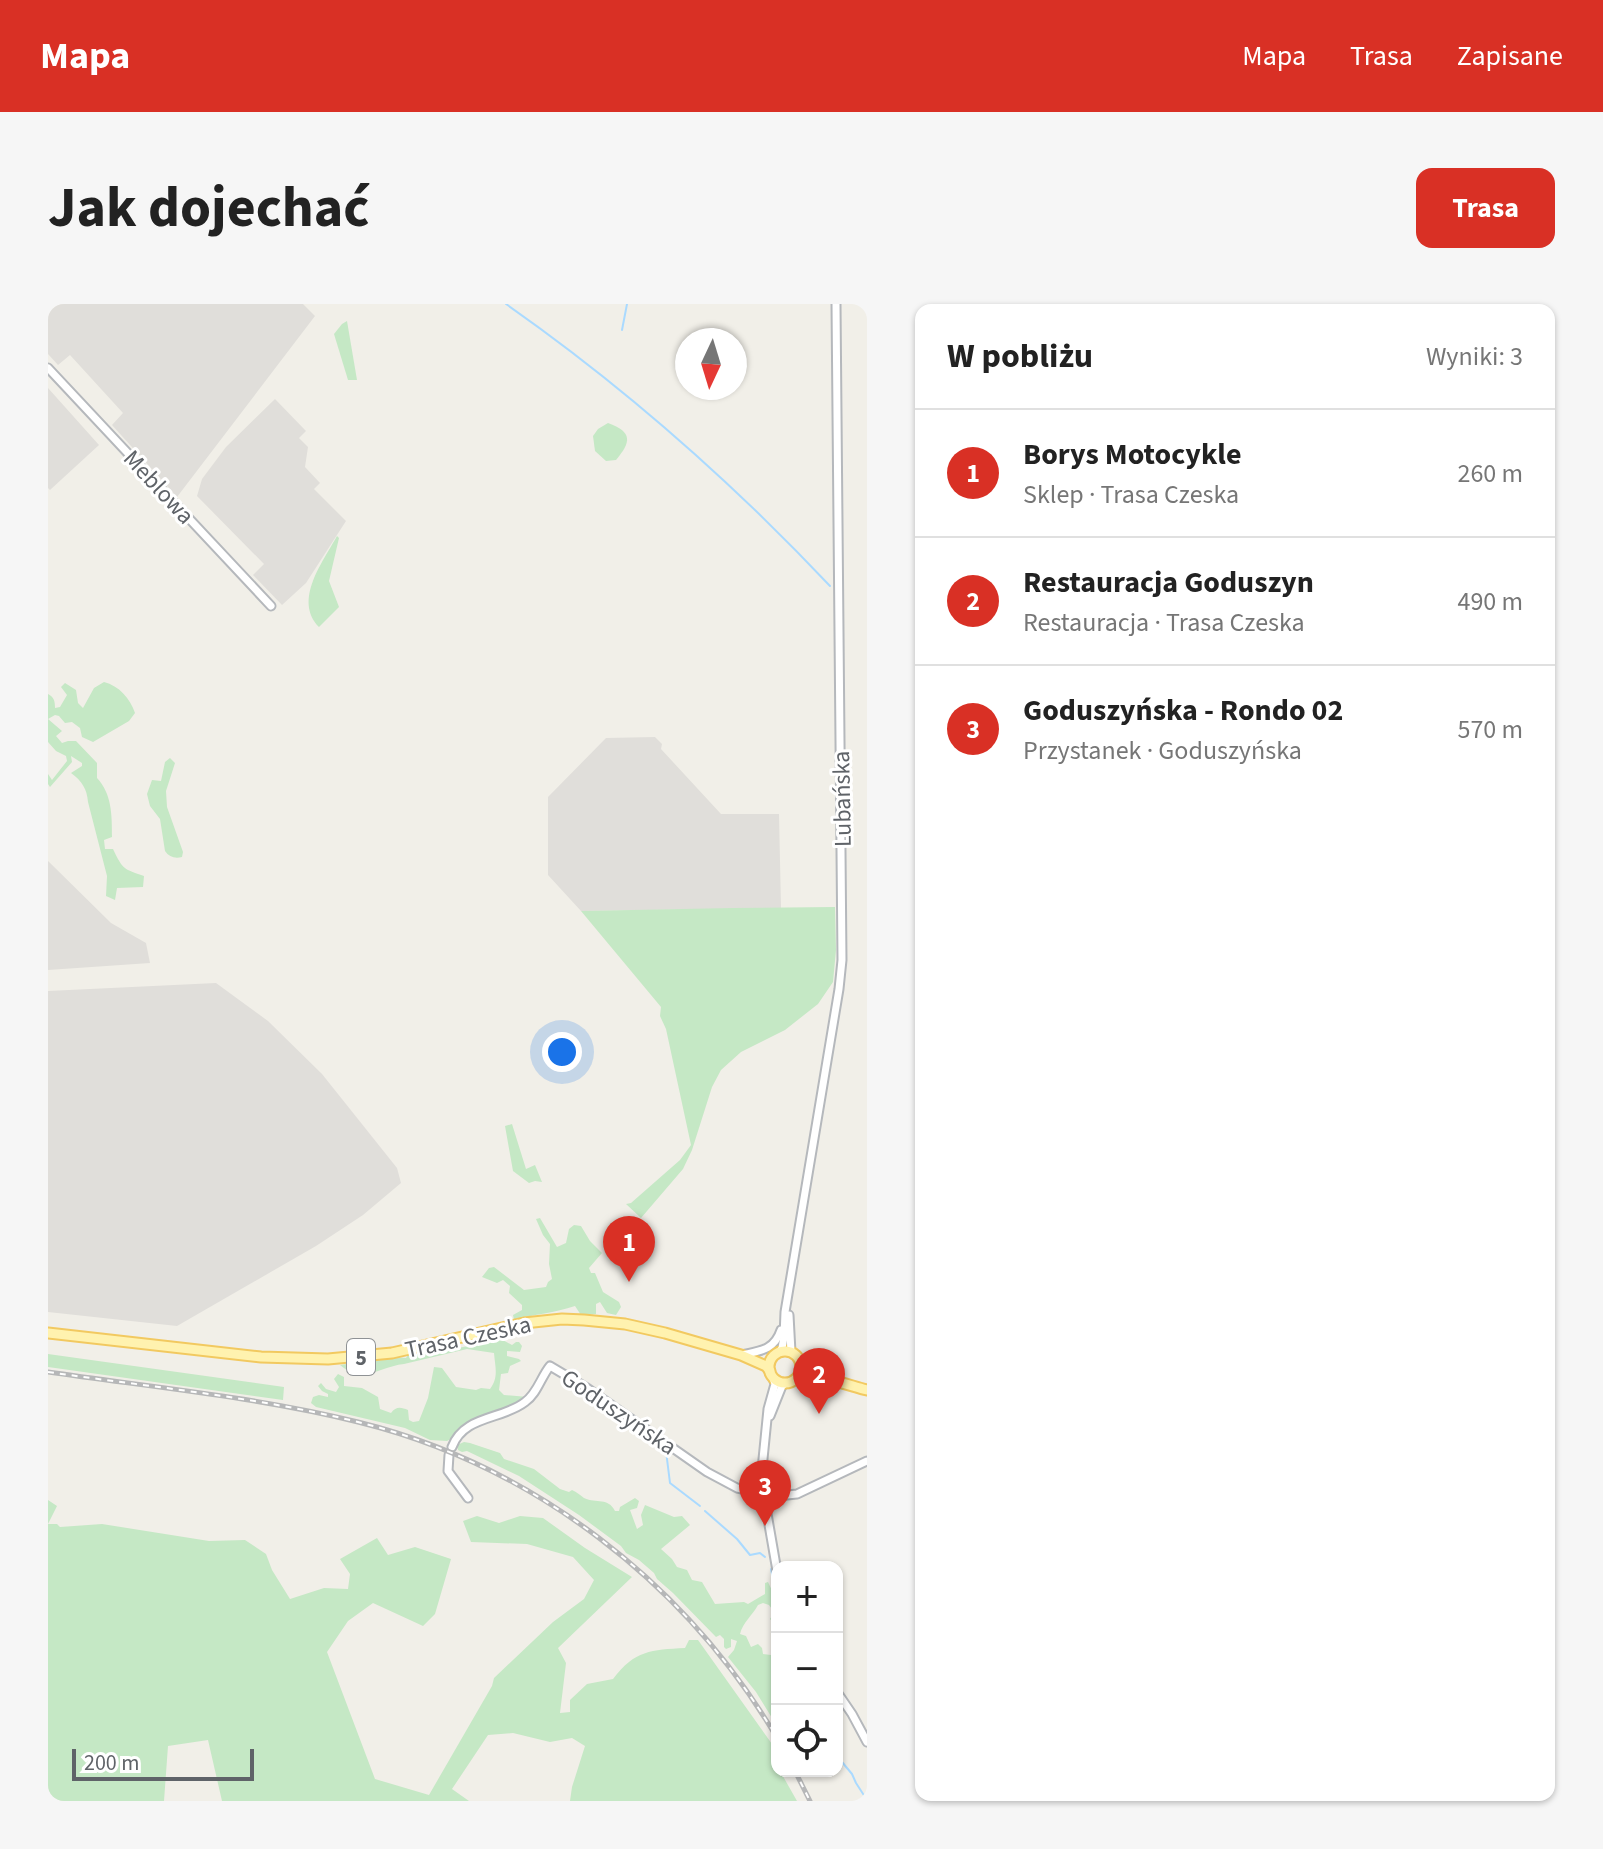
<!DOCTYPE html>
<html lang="pl">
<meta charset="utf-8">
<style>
body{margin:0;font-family:"Source Sans 3",sans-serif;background:#f6f6f6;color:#222}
.controls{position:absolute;right:24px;bottom:24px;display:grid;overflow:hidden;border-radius:16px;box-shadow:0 2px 6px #0004}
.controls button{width:72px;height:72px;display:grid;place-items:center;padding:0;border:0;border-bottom:2px solid #e0e0e0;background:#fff;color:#222;font:40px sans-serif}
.compass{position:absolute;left:627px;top:24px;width:72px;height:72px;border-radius:50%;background:#fff;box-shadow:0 2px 6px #0004;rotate:184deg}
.scale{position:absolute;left:24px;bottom:20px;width:182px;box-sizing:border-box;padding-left:8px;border:4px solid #5f6368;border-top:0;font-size:22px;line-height:28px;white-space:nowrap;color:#5f6368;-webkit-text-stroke:6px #fff;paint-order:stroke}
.you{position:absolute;left:514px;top:748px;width:28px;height:28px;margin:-20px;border:6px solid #fff;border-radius:50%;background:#1a73e8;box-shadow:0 0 0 12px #1a73e833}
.badge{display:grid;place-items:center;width:52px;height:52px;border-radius:50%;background:#d93025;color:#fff;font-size:26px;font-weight:700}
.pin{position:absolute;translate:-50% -66px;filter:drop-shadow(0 2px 4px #0008)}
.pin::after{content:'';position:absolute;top:42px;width:28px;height:24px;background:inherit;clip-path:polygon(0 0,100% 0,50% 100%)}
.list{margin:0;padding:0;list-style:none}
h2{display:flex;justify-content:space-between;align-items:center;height:104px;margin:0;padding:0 32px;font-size:34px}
h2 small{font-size:26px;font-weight:400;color:#767676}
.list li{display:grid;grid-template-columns:52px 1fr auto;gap:24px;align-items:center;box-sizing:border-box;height:128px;padding:0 32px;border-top:2px solid #e0e0e0}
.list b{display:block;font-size:30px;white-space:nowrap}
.list p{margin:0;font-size:26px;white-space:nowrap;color:#767676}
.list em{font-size:26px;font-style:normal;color:#767676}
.icon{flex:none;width:44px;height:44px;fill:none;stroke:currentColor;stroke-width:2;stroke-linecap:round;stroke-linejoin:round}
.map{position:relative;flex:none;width:819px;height:1497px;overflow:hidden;border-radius:16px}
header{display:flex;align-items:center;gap:48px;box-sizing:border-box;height:112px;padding:0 40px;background:#d93025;color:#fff}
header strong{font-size:38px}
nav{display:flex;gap:44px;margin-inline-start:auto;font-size:28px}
.intro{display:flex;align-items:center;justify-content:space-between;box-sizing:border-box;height:192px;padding:0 48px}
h1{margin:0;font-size:56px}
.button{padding:20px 36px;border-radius:16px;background:#d93025;color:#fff;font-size:28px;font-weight:700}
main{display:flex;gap:48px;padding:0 48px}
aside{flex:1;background:#fff;border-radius:16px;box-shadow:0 2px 6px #0004}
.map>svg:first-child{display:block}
.industrial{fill:#e0deda}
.green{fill:#c5e8c5}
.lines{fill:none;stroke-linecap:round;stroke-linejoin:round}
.stream{stroke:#aadaff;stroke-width:2}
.minor-casing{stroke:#b5b8bc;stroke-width:11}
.major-casing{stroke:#f2c960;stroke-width:13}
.minor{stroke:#fff;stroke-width:7}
.major{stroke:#fff2af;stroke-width:9}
.rail-casing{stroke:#b6b7b8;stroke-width:5}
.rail{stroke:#fff;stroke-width:2;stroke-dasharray:6;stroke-linecap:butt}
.labels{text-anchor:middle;stroke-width:6;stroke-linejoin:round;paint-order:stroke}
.shield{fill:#fff;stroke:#8f9295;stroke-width:2}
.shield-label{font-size:22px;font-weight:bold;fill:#5f6368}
.street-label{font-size:24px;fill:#5f6368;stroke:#fff}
</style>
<header>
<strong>Mapa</strong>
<nav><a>Mapa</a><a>Trasa</a><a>Zapisane</a></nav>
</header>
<div class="intro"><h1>Jak dojechać</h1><a class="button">Trasa</a></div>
<main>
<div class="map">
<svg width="819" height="1497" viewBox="0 0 819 1497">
<rect width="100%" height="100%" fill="#f1efe8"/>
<g class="industrial">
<path d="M5 0H255L267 12 129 193 64 121 75 109 22 51 10 61 0 50V4Z"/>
<path d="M0 84 51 141 2 186 0 184Z"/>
<path d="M227 95 258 127 251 134 260 143 257 163 272 179 266 185 298 217 258 279 234 301 205 271 216 260 149 192 154 175 178 143Z"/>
<path d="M607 433 614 440 613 445 673 510H731L733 604 533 607 500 571V493L558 434Z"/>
<path d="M0 557 63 619 98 639 102 659 0 666Z"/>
<path d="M168 679 220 717 274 770 349 864 353 879 315 911 268 942 129 1022 0 1008V687Z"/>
</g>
<g class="green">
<path d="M299 17 309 76H300L286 30 294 20Z"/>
<path d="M560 119C585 128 583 138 568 156L558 157 547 147 545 132 550 125Z"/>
<path d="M289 232 291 234 281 277 291 303 271 323C245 296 275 258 289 232Z"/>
<path d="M56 378C71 382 82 394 87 409L81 417 45 438 34 433 32 424 24 418 17 419 11 412 7 411 0 415 14 427 8 432 14 439 20 437H28L49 459V474C64 490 64 511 64 533L56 536 57 545H65C75 566 76 565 96 572L95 583 69 584 67 596 58 592 59 572 40 498C39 485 34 477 23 469L34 462V459L23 452 24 458 2 483 0 480V470L4 476 19 457 18 452 8 447 0 438V390C6 393 7 397 7 404L12 403 19 391 13 383 17 379 28 386 30 399 35 404 46 384Z"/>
<path d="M122 454 127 459 118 487 119 503 135 548 134 553C127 555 121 553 117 547L112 515 102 502 99 490 104 476 113 477 117 458Z"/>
<path d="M684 604 787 603 788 646 785 678 770 700 737 726 693 748 673 766 664 783 644 846 635 865 593 914 578 900 583 899 632 856 643 841 618 725 612 712 613 703 533 607Z"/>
<path d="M464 820 478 865 487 861 494 878 487 877 481 879 465 867 457 822Z"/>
<path d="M492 914 509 943 518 939 521 925 526 921 533 922 542 937 554 949 541 964 543 969H547L555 988 571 998 573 1003 568 1011 559 1009 552 998 548 1000V1010L533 1011 527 1002C507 1009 486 1010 466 1016L465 1011 474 1006V1001L461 989 462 982 455 976 449 979 434 973 441 964 446 963 476 986 498 983 500 978 504 975 501 960 502 940 495 931 488 915Z"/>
<path d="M444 1030 464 1041 468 1038H471L474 1042 472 1048 459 1047V1052L471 1055 473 1057 462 1062 460 1069 453 1070 451 1086 456 1091 480 1093 405 1134 399 1137 382 1136 357 1124 268 1103 263 1099 265 1093 271 1091 280 1093V1090L274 1087 270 1082 273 1079 278 1085 288 1088 291 1083 286 1075 290 1070 296 1073V1082L314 1084 330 1093 332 1105 343 1109C348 1102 353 1103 360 1106L361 1116 365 1118 371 1117 380 1094 386 1063 394 1064 408 1083 428 1086 433 1084 442 1085C451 1073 447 1063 446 1049L419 1045 356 1060C333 1062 315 1081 292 1061L347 1053 358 1054 360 1051 409 1039 410 1044 425 1041 427 1034Z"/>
<path d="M0 1050 236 1083 235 1096 0 1063Z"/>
<path d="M416 1138 422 1139 452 1149 456 1155 486 1165 512 1185 521 1188 524 1186C529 1188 532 1191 536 1194 549 1200 560 1193 567 1207H571L572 1203 587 1194 591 1197 589 1204 582 1206 589 1225 595 1221 593 1211 597 1201 626 1213 634 1212 642 1221 613 1245 624 1255 629 1263 639 1266 644 1276 654 1278 667 1300 696 1298 700 1300 717 1290V1279L720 1278 729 1297V1323L722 1315 726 1308 721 1301 715 1299 710 1301C704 1312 695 1318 692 1330L698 1332 703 1343 710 1340 714 1344 715 1350 723 1351 729 1359V1422L708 1388 680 1353 686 1346 689 1337 683 1335V1343L678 1345 676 1343V1335L672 1331 668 1333 625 1289 609 1275 606 1269 591 1256 578 1249 573 1242 531 1211 471 1172 419 1147 414 1148 410 1146 409 1141Z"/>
<path d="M0 1196 9 1202 0 1220H9L12 1223 54 1220 161 1237 197 1236 218 1250 224 1266 242 1295 276 1284 300 1285 302 1270 292 1255 329 1234 340 1251 367 1243 403 1255 387 1310 375 1322 325 1299 300 1317 279 1348 327 1475 381 1491 444 1382 446 1374 505 1318 536 1295 546 1276 525 1253 479 1240 423 1238 415 1217 429 1212 451 1219 472 1212 495 1214 537 1244 584 1273 510 1344 518 1359 512 1409 522 1408V1396L539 1380 565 1375C587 1346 603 1346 637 1344L641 1336H650L724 1440 729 1467H732L749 1497H522L524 1483 537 1442 524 1434 502 1438 465 1429 440 1431 404 1485 421 1497H174L160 1436 120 1442 116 1497H0Z"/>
</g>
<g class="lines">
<g class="stream">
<path d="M458 0C575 82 684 178 782 282"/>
<path d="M574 26 579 0"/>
<path d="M587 1124 618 1147 622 1179 652 1202"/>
<path d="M657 1207 689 1235 702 1251 712 1249 717 1253"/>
<path d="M723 1265 729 1294"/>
<path d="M789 1420 793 1409"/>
<path d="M789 1452 804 1470 808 1479 819 1496"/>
</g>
<defs>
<g id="minor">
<path d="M0 64 223 302"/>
<path d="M741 1011 743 1048"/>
<path d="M731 1048 734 1044 736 1033 737 1008 791 685 794 656 788 0"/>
<path d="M693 1051C711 1047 726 1047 733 1026"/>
<path d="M725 1074 727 1080 720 1105 713 1175 729 1267"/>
<path d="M722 1112 734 1082 738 1079"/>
<path d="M404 1143C416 1111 454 1116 477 1098 489 1090 493 1073 502 1062L539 1084 659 1168 689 1184 729 1192 749 1190 819 1157"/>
<path d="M401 1151 400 1167 420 1194"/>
<path d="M789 1388 804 1410 819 1438"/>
</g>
<g id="major">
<path d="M0 1029 213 1053 280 1055 344 1049 476 1019 514 1015 536 1016 577 1020 617 1029 693 1051 718 1062 722 1067"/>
<circle cx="737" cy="1063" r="16"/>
<path d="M748 1075C769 1069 799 1081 819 1086"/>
</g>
</defs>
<use href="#minor" class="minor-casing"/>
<use href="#major" class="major-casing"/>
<use href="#minor" class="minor"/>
<use href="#major" class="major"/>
<defs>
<g id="rail">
<path d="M0 1068C103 1083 209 1093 310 1118 485 1161 638 1279 729 1434"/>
<path d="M747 1467 762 1497"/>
</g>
</defs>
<use href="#rail" class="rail-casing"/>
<use href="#rail" class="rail"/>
</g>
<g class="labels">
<rect class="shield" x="299" y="1035" width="28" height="36" rx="6"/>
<g class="shield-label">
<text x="313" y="1061">5</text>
</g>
<g class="street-label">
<text transform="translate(111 183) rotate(47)" y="8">Meblowa</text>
<text transform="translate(794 495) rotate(-91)" y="8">Lubańska</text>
<text transform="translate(420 1033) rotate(-12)" y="8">Trasa Czeska</text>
<text transform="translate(571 1108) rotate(34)" y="8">Goduszyńska</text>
</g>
</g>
</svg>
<div class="controls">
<button>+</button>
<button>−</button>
<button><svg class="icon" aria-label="locate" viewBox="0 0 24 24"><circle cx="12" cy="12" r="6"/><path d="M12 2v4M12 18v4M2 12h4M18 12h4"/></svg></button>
</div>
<svg class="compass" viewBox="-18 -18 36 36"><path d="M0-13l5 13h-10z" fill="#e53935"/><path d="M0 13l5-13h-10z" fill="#767676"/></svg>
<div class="scale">200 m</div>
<div class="you"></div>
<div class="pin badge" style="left:581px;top:978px">1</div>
<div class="pin badge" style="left:771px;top:1110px">2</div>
<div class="pin badge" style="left:717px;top:1222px">3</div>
</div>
<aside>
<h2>W pobliżu<small>Wyniki: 3</small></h2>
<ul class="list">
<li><span class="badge">1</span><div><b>Borys Motocykle</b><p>Sklep · Trasa Czeska</p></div><em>260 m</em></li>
<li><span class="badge">2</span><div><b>Restauracja Goduszyn</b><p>Restauracja · Trasa Czeska</p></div><em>490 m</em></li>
<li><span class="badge">3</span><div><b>Goduszyńska - Rondo 02</b><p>Przystanek · Goduszyńska</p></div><em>570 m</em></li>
</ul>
</aside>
</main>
